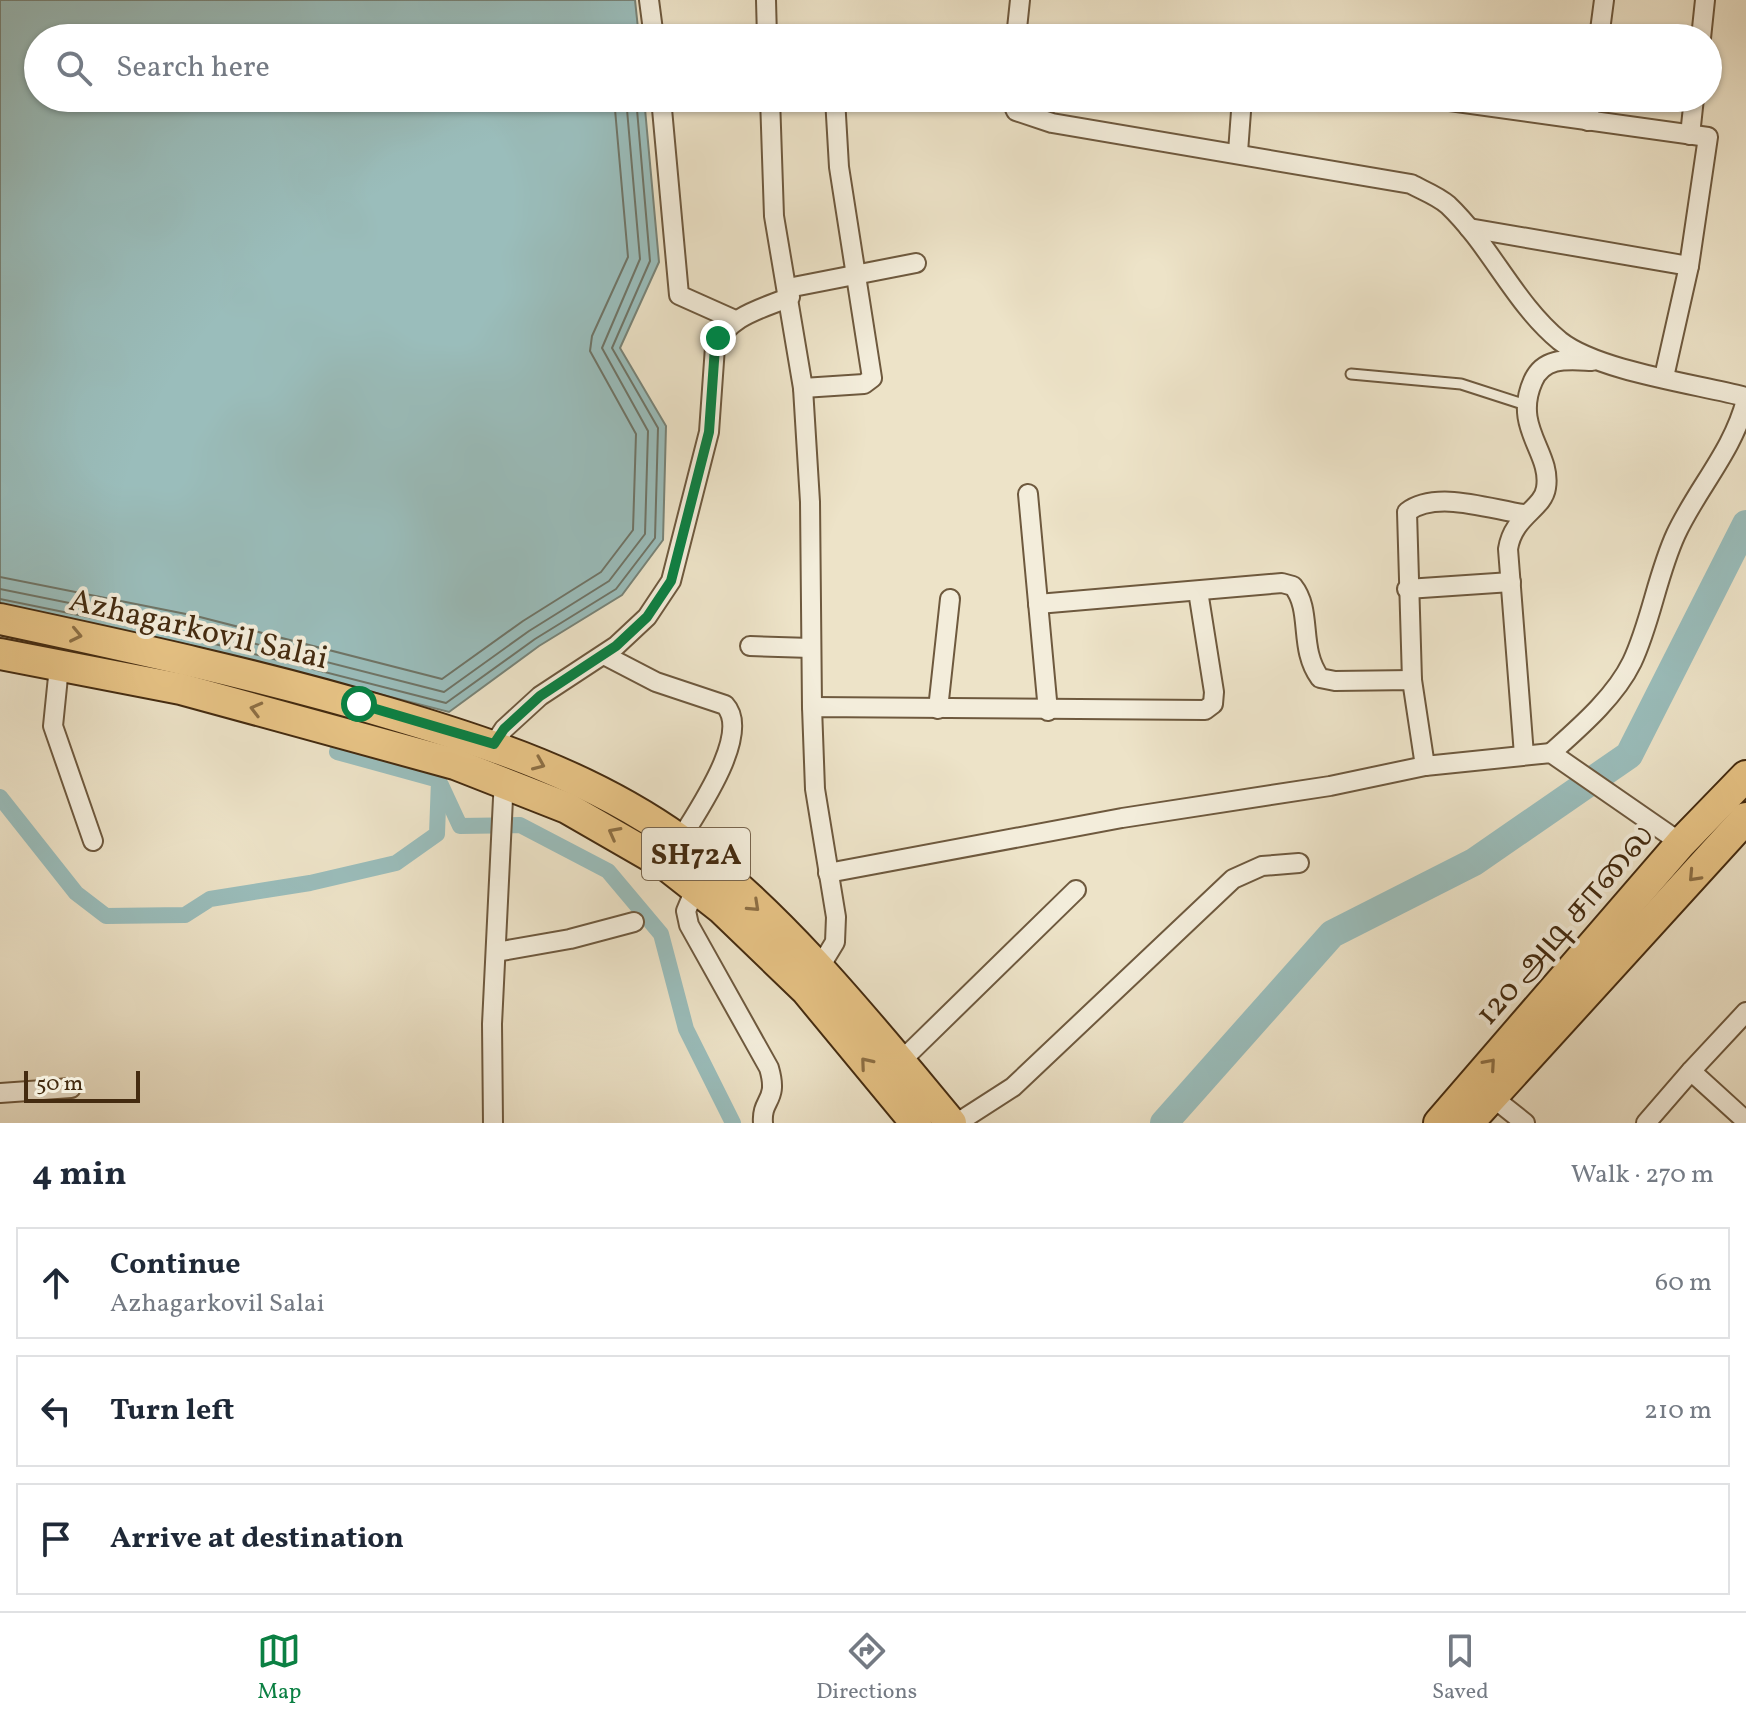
<!DOCTYPE html>
<meta charset="utf-8">
<style>
body{margin:0;font-family:Vollkorn,"Noto Serif Tamil",serif;background:#f2f2f3;color:#1f2937}
.scale{position:absolute;left:24px;bottom:20px;width:116px;box-sizing:border-box;padding-left:8px;border:4px solid #442b10;border-top:0;font-size:22px;line-height:28px;white-space:nowrap;color:#442b10;-webkit-text-stroke:6px #f3eddb;paint-order:stroke}
.stop{position:absolute;width:24px;height:24px;margin:-18px;border:6px solid #0b8043;border-radius:50%;background:#fff}
.stop.end{background:#0b8043;border-color:#fff;box-shadow:0 2px 8px #0008}
.list{margin:0;padding:0;list-style:none}
h2{display:flex;justify-content:space-between;align-items:center;height:104px;margin:0;padding:0 32px;font-size:34px}
h2 small{font-size:26px;font-weight:400;color:#747a83}
.list li{display:grid;grid-template-columns:52px 1fr auto;gap:24px;align-items:center;box-sizing:border-box;height:112px;margin:0 16px 16px;padding:0 16px;border:2px solid #e0e1e3;border-radius:0px}
.list b{display:block;font-size:30px;white-space:nowrap}
.list p{margin:0;font-size:26px;white-space:nowrap;color:#747a83}
.list em{font-size:26px;font-style:normal;color:#747a83}
.icon{flex:none;width:44px;height:44px;fill:none;stroke:currentColor;stroke-width:2;stroke-linecap:round;stroke-linejoin:round}
.map{position:relative;flex:none;width:1746px;height:1123px;overflow:hidden}
.search{position:absolute;background:#fff;box-shadow:0 2px 6px #0004;left:24px;right:24px;top:24px;height:88px;display:flex;align-items:center;gap:20px;box-sizing:border-box;padding:0 28px;border-radius:44px;color:#747a83;font-size:30px}
.sheet{height:488px;background:#fff}
nav{display:flex;justify-content:space-around;align-items:center;box-sizing:border-box;height:112px;border-top:2px solid #e0e1e3;background:#fff;font-size:22px;color:#747a83}
nav a{display:grid;justify-items:center;gap:4px}
nav .on{color:#0b8043}
.map>svg:first-child{display:block}
.water{fill:#9abdbb;stroke:#788377;stroke-width:2}
.lines{fill:none;stroke-linecap:round;stroke-linejoin:round}
.shore{stroke:#6f7466;stroke-width:2}
.canal{stroke:#9abdbb;stroke-width:16}
.river{stroke:#9abdbb;stroke-width:28}
.service-casing{stroke:#6e593e;stroke-width:13}
.minor-casing{stroke:#6e593e;stroke-width:22}
.primary-casing{stroke:#442b10;stroke-width:34}
.service{stroke:#f3eddb;stroke-width:9}
.minor{stroke:#f3eddb;stroke-width:18}
.primary{stroke:#e6c284;stroke-width:30}
.oneway{stroke:#8d6f44}
.route{stroke:#0b8043;stroke-width:10}
.labels{text-anchor:middle;stroke-width:8;stroke-linejoin:round;paint-order:stroke}
.shield{fill:#f3eddb;stroke:#78654d;stroke-width:2}
.shield-label{font-size:30px;font-weight:bold;fill:#442b10}
.street-label{font-size:32px;fill:#442b10;stroke:#f3eddb}
</style>
<div class="map">
<svg width="1746" height="1123" viewBox="0 0 1746 1123">
<rect width="100%" height="100%" fill="#ede3c8"/>
<filter id="stains"><feTurbulence type="fractalNoise" baseFrequency=".0025" numOctaves="4"/><feColorMatrix values="0 0 0 0 .2 0 0 0 0 .09 0 0 0 0 .02 0 0 0 .5 -.17"/></filter>
<radialGradient id="worn" r=".72"><stop offset=".6" stop-color="#630" stop-opacity="0"/><stop offset="1" stop-color="#630" stop-opacity=".3"/></radialGradient>
<path class="water" d="M0 0H635L639 38H38V98H644L659 262 620 348 666 426 663 540 622 595 539 646 449 712 189 645 0 606Z"/>
<g class="lines">
<g class="shore">
<path d="M0 577 196 616 442 679 523 621 601 572 633 530 636 434 590 351 592 336 628 257 614 98"/>
<path d="M0 589 193 628 444 692 529 631 609 581 645 534 648 431 602 348 640 259 626 98"/>
<path d="M0 599 191 638 446 703 535 639 616 589 655 538 658 428 612 348 650 261 636 98"/>
</g>
<g class="canal">
<path d="M441 785 460 826 520 825 608 871 661 934 686 1029 733 1123"/>
<path d="M0 797 76 893 106 916 185 915 210 899 310 883 396 863 437 834 439 780 337 752 352 696"/>
</g>
<path class="river" d="M1164 1123 1332 934 1474 862 1629 755 1746 524"/>
<defs>
<path id="service" d="M1351 374 1461 384 1526 405"/>
<g id="minor">
<path d="M649 0 654 38"/>
<path d="M766 0 767 38"/>
<path d="M1016 38 1020 0"/>
<path d="M1599 38 1604 0"/>
<path d="M1701 38 1705 0"/>
<path d="M661 98 679 295 735 320"/>
<path d="M770 98 774 216 803 388 810 502 812 707"/>
<path d="M1010 98 1016 111 1052 123 1411 184C1422 190 1438 196 1448 205 1491 246 1514 303 1560 341 1598 371 1696 384 1746 397"/>
<path d="M1428 98 1708 137 1689 266 1664 377"/>
<path d="M1588 121 1591 98"/>
<path d="M1690 135 1694 98"/>
<path d="M1238 152 1242 98"/>
<path d="M1469 228 1689 266"/>
<path d="M788 288 916 263"/>
<path d="M803 388 864 384 872 378 839 167 835 98"/>
<path d="M1028 494 1048 711"/>
<path d="M1407 589 1511 582"/>
<path d="M1038 604 1282 583 1293 586C1313 611 1298 648 1320 678L1335 681 1412 680 1425 766 1551 753 1681 843"/>
<path d="M750 646 811 648"/>
<path d="M604 655 656 682 725 705C752 734 696 813 680 840"/>
<path d="M59 667 53 726 93 841"/>
<path d="M1412 680 1407 512C1436 490 1489 509 1523 514"/>
<path d="M938 709 950 599"/>
<path d="M1551 753C1580 727 1615 697 1632 662 1651 622 1657 575 1676 534 1698 487 1733 451 1746 400"/>
<path d="M497 754 494 744 504 729 540 696 616 646 647 617 671 581 709 432 715 347C728 316 761 309 790 297"/>
<path d="M1524 755 1508 549C1513 516 1543 509 1546 488 1552 452 1512 428 1533 381 1544 356 1569 360 1592 361"/>
<path d="M828 873 1122 818 1330 786 1425 766"/>
<path d="M696 887 686 911 689 925 769 1068C779 1102 761 1098 763 1123"/>
<path d="M496 952 570 939 634 922"/>
<path d="M815 975 835 942 836 917 815 789 812 707 1205 710 1213 704 1214 692 1198 591"/>
<path d="M1746 1012 1691 1071 1746 1121"/>
<path d="M900 1062 1076 890"/>
<path d="M0 1093 71 1088"/>
<path d="M1491 1096 1525 1123"/>
<path d="M493 1123 492 1024 504 778"/>
<path d="M957 1123 1013 1087 1233 879 1262 866 1299 863"/>
<path d="M1646 1123 1691 1071"/>
</g>
<g id="primary">
<path d="M0 619C130 647 260 675 388 713 490 743 592 777 680 840 781 914 871 1027 951 1123"/>
<path d="M0 654 181 689 455 764 567 808 666 865 722 909 806 990 916 1123"/>
<path d="M1439 1123 1681 843 1746 776"/>
<path d="M1468 1123 1746 818"/>
</g>
</defs>
<use href="#service" class="service-casing"/>
<use href="#minor" class="minor-casing"/>
<use href="#primary" class="primary-casing"/>
<use href="#service" class="service"/>
<use href="#minor" class="minor"/>
<use href="#primary" class="primary"/>
</g>
<defs><path id="oneway-chevron" d="M-2-3.5L2.5 0L-2 3.5" fill="none" stroke-width="1.6" stroke-linecap="round" stroke-linejoin="round" transform="scale(2)"/></defs>
<g class="oneway">
<use href="#oneway-chevron" transform="translate(76 635) rotate(12)"/>
<use href="#oneway-chevron" transform="translate(256 709) rotate(-165)"/>
<use href="#oneway-chevron" transform="translate(539 764) rotate(23)"/>
<use href="#oneway-chevron" transform="translate(614 833) rotate(-152)"/>
<use href="#oneway-chevron" transform="translate(1694 876) rotate(133)"/>
<use href="#oneway-chevron" transform="translate(754 906) rotate(43)"/>
<use href="#oneway-chevron" transform="translate(866 1063) rotate(-130)"/>
<use href="#oneway-chevron" transform="translate(1490 1064) rotate(-49)"/>
</g>
<g class="lines">
<path class="route" d="M359 704 494 744 504 729 540 696 616 646 647 617 671 581 709 432 715 347 718 338"/>
</g>
<g class="labels">
<rect class="shield" x="642" y="828" width="108" height="52" rx="6"/>
<g class="shield-label">
<text x="696" y="864">SH72A</text>
</g>
<g class="street-label">
<text transform="translate(199 628) rotate(13)" y="11">Azhagarkovil Salai</text>
<text transform="translate(1564 924) rotate(-49)" y="11">120 அடி சாலை</text>
</g>
</g>
<rect width="100%" height="100%" filter="url(#stains)"/>
<rect width="100%" height="100%" fill="url(#worn)"/>
</svg>
<div class="scale">50 m</div>
<div class="stop" style="left:359px;top:704px"></div>
<div class="stop end" style="left:718px;top:338px"></div>
<div class="search"><svg class="icon" aria-label="search" viewBox="0 0 24 24"><circle cx="10" cy="10" r="6"/><path d="M15 15l6 6"/></svg>Search here</div>
</div>
<section class="sheet">
<h2>4 min<small>Walk · 270 m</small></h2>
<ul class="list">
<li><svg class="icon" aria-label="ahead" viewBox="0 0 24 24"><path d="M12 20V5M6 11l6-6 6 6"/></svg><div><b>Continue</b><p>Azhagarkovil Salai</p></div><em>60 m</em></li>
<li><svg class="icon" aria-label="left" viewBox="0 0 24 24"><path d="M17 20v-9H6M10 6l-5 5 5 5"/></svg><div><b>Turn left</b></div><em>210 m</em></li>
<li><svg class="icon" aria-label="arrive" viewBox="0 0 24 24"><path d="M6 21V4h12l-3 4 3 4H6"/></svg><div><b>Arrive at destination</b></div></li>
</ul>
</section>
<nav>
<a class="on"><svg class="icon" aria-label="map" viewBox="0 0 24 24"><path d="M3 6l6-2 6 2 6-2v14l-6 2-6-2-6 2zM9 4v14M15 6v14"/></svg>Map</a>
<a><svg class="icon" aria-label="directions" viewBox="0 0 24 24"><path d="M12 3l9 9-9 9-9-9zM9 14v-3h6M13 9l2 2-2 2"/></svg>Directions</a>
<a><svg class="icon" aria-label="saved" viewBox="0 0 24 24"><path d="M7 4h10v16l-5-4-5 4z"/></svg>Saved</a>
</nav>
